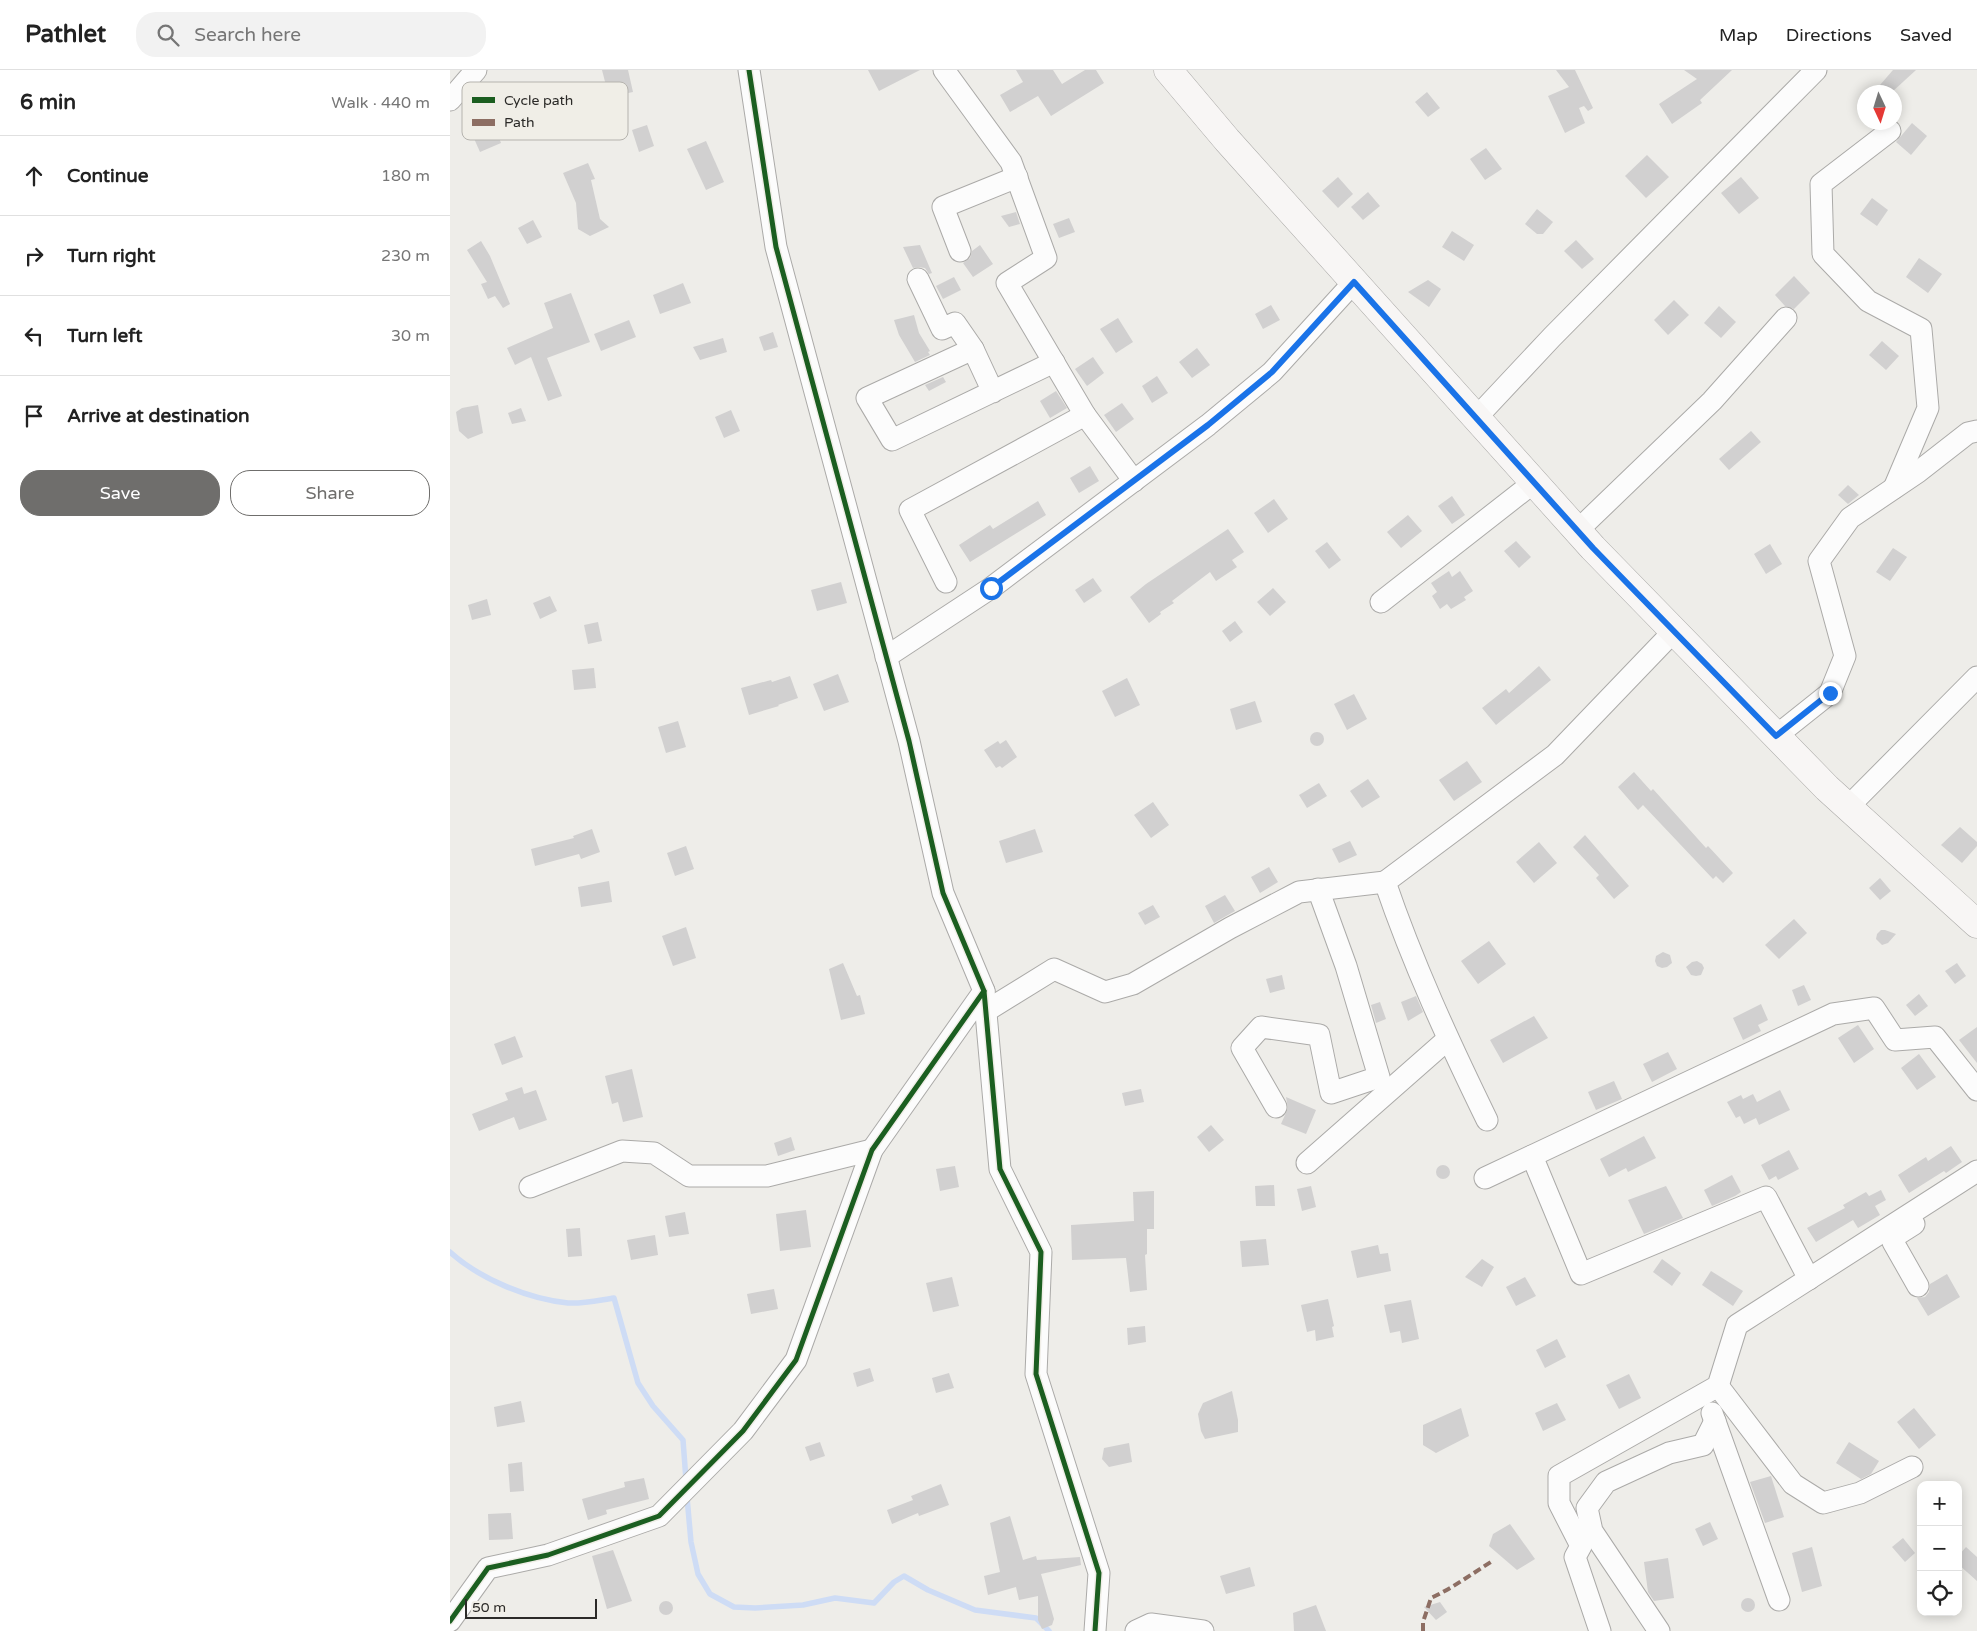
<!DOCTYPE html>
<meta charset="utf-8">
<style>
body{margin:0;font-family:"Varela Round",sans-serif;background:#f2f2f2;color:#222}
.controls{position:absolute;right:15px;bottom:15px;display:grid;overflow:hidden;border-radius:10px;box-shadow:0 2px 12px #0003}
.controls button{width:45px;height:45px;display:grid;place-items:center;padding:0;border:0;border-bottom:1px solid #e0e0e0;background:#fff;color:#222;font:25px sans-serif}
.compass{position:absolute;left:1407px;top:15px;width:45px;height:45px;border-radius:50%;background:#fff;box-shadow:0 2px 12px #0003;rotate:176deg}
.scale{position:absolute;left:15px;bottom:12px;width:132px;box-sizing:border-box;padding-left:5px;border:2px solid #2b2a28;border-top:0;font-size:14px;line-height:18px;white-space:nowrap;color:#2b2a28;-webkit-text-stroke:4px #f0eee7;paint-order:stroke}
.stop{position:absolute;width:15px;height:15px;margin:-11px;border:4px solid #1a73e8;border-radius:50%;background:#fff}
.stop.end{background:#1a73e8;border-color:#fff;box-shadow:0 1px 5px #0008}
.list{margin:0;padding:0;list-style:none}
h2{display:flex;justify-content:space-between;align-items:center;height:65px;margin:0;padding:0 20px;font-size:21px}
h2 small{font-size:16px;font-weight:400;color:#767676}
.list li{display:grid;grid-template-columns:32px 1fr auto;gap:15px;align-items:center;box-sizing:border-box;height:80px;padding:0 20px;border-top:1px solid #e0e0e0}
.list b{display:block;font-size:19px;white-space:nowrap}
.list em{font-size:16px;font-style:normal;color:#767676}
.actions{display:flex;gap:10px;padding:15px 20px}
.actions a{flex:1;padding:11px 0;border:1px solid #6f6e6c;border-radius:20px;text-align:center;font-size:18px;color:#6f6e6c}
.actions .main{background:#6f6e6c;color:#fff}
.icon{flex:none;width:28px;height:28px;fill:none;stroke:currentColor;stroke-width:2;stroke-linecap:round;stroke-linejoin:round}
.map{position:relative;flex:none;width:1527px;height:1561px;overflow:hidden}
header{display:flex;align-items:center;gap:30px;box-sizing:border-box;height:70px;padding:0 25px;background:#fff;border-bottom:1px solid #e0e0e0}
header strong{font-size:24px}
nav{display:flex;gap:28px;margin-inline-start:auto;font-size:18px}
.search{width:350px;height:45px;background:#f2f2f2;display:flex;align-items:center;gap:12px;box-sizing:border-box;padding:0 18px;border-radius:20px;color:#767676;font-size:19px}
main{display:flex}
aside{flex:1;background:#fff}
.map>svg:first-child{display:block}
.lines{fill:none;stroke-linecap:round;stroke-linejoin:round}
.stream{stroke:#cedcf5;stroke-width:5.5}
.building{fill:#d1d0d0}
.street-casing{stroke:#abaaa8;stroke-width:23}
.secondary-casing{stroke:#abaaa8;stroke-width:29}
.street{stroke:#fcfcfc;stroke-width:21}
.secondary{stroke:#f8f6f5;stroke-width:28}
.quiet{stroke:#8d6e63;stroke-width:4;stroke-dasharray:8 4;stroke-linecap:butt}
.cycleway-casing{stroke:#f0eee7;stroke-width:8}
.cycleway{stroke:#1b5e20;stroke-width:5}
.route{stroke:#1a73e8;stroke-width:6}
.key{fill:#f0eee7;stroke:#b5b3ae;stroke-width:1}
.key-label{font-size:14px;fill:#2b2a28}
</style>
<header>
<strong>Pathlet</strong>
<div class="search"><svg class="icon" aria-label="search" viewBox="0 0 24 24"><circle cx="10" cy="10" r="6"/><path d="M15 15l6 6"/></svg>Search here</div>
<nav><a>Map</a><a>Directions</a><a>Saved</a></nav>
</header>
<main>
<aside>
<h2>6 min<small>Walk · 440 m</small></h2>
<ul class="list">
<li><svg class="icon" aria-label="ahead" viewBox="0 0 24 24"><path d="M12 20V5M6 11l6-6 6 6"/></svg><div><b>Continue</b></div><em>180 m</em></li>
<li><svg class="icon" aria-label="right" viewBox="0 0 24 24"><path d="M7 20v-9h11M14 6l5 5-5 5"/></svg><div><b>Turn right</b></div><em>230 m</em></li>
<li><svg class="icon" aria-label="left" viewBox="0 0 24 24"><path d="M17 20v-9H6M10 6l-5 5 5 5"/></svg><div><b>Turn left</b></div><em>30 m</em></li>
<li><svg class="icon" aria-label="arrive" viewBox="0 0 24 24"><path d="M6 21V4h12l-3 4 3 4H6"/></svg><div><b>Arrive at destination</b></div></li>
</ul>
<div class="actions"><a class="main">Save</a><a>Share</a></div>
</aside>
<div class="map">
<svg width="1527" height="1561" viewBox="0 0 1527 1561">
<rect width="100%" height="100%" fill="#eeede9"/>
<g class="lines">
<g class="stream">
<path d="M0 1182C30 1209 78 1229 118 1233 133 1234 150 1230 164 1228L188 1313 203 1336 233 1370 236 1410"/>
<path d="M237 1427 241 1472 248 1504 260 1524 284 1537 305 1538 353 1535 385 1528 424 1533 444 1512 454 1506 478 1520 525 1540 586 1548 599 1561"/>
</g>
</g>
<g class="building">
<path d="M152 0H178L183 22 159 27Z"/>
<path d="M418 0H470L429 21Z"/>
<path d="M566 0H603L612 14 635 0H646L654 13 601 46 588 26 560 42 550 25 573 12Z"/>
<path d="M1106 0H1125L1143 38 1138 41 1134 36 1129 38 1135 53 1115 63 1098 26 1119 17Z"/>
<path d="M1234 0H1282L1250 30 1252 33 1222 54 1209 34 1247 9Z"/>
<path d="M1443 0H1466L1442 22H1424Z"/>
<path d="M977 22 990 38 978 47 965 32Z"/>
<path d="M1462 53 1477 66 1461 85 1446 72Z"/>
<path d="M44 55 51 73 30 82 22 64Z"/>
<path d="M197 55 204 76 189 82 182 60Z"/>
<path d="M256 71 274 112 256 120 237 79Z"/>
<path d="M1036 78 1052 99 1035 110 1020 89Z"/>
<path d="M1197 85 1219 107 1196 128 1175 106Z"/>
<path d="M138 93 145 109 141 110 150 149 159 157 140 166 128 159 126 133 113 103Z"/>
<path d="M888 107 903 124 888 138 872 121Z"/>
<path d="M1291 107 1309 128 1289 144 1271 123Z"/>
<path d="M918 122 930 136 913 150 901 137Z"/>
<path d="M1422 128 1438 140 1427 156 1410 144Z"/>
<path d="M1087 139 1103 152 1093 164H1087L1075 154Z"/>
<path d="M566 142 570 154 559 157 551 146Z"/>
<path d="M619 148 625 162 609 168 603 154Z"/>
<path d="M83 150 92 167 77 174 68 158Z"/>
<path d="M1002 161 1024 175 1014 191 992 177Z"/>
<path d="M1126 170 1144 189 1132 199 1114 181Z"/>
<path d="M31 171 40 186 60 234 53 238 45 226 38 229 31 214 37 212 17 180Z"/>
<path d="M470 175 482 203 479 204 475 198 468 197 463 198 453 177Z"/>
<path d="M530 175 543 194 523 207 513 193 520 188 522 181Z"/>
<path d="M1469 188 1492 204 1478 223 1456 207Z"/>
<path d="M1344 206 1360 223 1344 239 1335 236 1325 225Z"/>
<path d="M504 207 511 220 493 229 486 216Z"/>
<path d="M978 210 991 219 979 237 958 222Z"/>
<path d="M233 213 241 233 210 244 203 225Z"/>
<path d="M121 223 140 272 97 288 112 326 98 331 81 287 65 295 57 278 103 258 94 233Z"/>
<path d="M1224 230 1239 245 1218 265 1204 250Z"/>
<path d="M821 235 830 250 813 259 805 244Z"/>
<path d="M1269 236 1286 252 1271 268 1254 253Z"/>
<path d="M464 245 469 263 480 281 478 282 480 285 465 292 449 265 444 250Z"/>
<path d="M668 248 683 272 666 283 650 259Z"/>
<path d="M179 250 186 267 151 281 144 264Z"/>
<path d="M323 262 328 277 314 281 309 267Z"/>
<path d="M273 268 277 282 250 290 243 277Z"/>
<path d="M1432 271 1449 286 1436 300 1419 285Z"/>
<path d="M747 278 760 295 742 308 729 292Z"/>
<path d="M643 287 654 303 637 316 625 299Z"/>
<path d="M707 306 718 323 702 333 692 316Z"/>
<path d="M493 307 496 312 479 321 475 315Z"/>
<path d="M606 321 617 338 600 348 590 331Z"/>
<path d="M672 333 684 349 666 362 654 345Z"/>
<path d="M28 335 33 363 18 369 9 361 6 342 12 338Z"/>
<path d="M71 338 76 351 62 354 58 343Z"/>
<path d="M281 340 290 361 274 368 265 347Z"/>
<path d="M1301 361 1311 372 1279 400 1269 389Z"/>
<path d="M640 396 649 411 629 423 620 408Z"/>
<path d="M1398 415 1409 425 1398 434 1388 425Z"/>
<path d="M1002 426 1015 445 1002 454 988 436Z"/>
<path d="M824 429 838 449 818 463 804 443Z"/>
<path d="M588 431 596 445 520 492 509 475 540 455 543 459Z"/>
<path d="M958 445 972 461 951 478 937 462Z"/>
<path d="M778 459 794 482 782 490 787 497 766 511 760 502 722 531 724 533 710 542 711 544 699 553 680 527 696 514Z"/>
<path d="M1066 471 1081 487 1069 498 1054 481Z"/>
<path d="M877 472 891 490 879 499 865 481Z"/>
<path d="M1320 474 1332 494 1316 504 1304 484Z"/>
<path d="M1443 478 1457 487 1440 511 1426 502Z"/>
<path d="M999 501 1002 507 1010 501 1023 521 1014 527 1016 530 1001 539 997 534 990 539 982 526 987 522 981 513Z"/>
<path d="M643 508 652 521 634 533 625 520Z"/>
<path d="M391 512 397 533 367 541 361 520Z"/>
<path d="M823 518 836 532 820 546 807 532Z"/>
<path d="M100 526 107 541 90 549 83 533Z"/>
<path d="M37 529 41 545 22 550 18 535Z"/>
<path d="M785 551 793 562 780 572 772 561Z"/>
<path d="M148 552 152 571 138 574 134 555Z"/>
<path d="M1089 596 1101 610 1046 655 1032 638 1056 619 1059 623Z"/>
<path d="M144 598 146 618 124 620 122 600Z"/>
<path d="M388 604 399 632 374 641 363 614Z"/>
<path d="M340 606 348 628 328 635 329 636 299 645 291 618 321 610 322 612Z"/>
<path d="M677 608 690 635 665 647 652 621Z"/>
<path d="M904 624 917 649 897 660 884 634Z"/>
<path d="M805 631 812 652 786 660 780 639Z"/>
<path d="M228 651 236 677 216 683 208 657Z"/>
<circle cx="867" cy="669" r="7"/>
<path d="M556 670 567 687 552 698 550 696 546 698 534 680 548 671 550 674Z"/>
<path d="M1017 691 1032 712 1004 731 989 710Z"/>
<path d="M1184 702 1201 721 1203 719 1256 778 1258 776 1283 803 1273 813 1266 806 1263 809 1193 735 1188 740 1168 717Z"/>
<path d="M918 709 930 727 912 738 900 721Z"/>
<path d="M869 713 877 726 857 738 849 725Z"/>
<path d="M703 732 719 755 701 768 684 745Z"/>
<path d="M1510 757 1527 772V776L1512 793 1491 775Z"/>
<path d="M142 759 150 782 131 789 129 784 85 796 81 779 124 768 123 766Z"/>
<path d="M585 759 593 782 556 793 549 771Z"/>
<path d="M1135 765 1179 816 1164 829 1146 808 1149 805 1123 777Z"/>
<path d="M900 771 907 785 889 793 882 779Z"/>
<path d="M1089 772 1107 793 1084 813 1066 792Z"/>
<path d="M236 776 244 799 225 806 217 783Z"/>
<path d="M819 797 828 812 810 823 801 807Z"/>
<path d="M1430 808 1441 821 1430 830 1419 818Z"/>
<path d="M159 811 162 832 131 837 128 817Z"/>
<path d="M775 825 785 841 764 853 755 836Z"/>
<path d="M703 835 710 847 695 855 688 843Z"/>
<path d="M1344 849 1357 863 1329 889 1315 875Z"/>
<path d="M236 857 246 888 223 896 212 866Z"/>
<path d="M1431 860H1435L1446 864 1438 873 1432 875 1426 869 1427 864Z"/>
<path d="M1039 871 1056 894 1028 914 1011 891Z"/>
<path d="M1213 882 1220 885 1222 893 1217 897 1212 898 1207 896 1205 891 1206 886Z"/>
<path d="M1247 891 1252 894 1254 898 1251 905 1246 906 1241 905 1236 897 1242 892Z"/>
<path d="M393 893 407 926 410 925 415 944 391 950 379 899Z"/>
<path d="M1507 893 1516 906 1505 914 1495 901Z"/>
<path d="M832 905 835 919 820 923 816 909Z"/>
<path d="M1354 915 1361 930 1348 936 1342 920Z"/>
<path d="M1469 924 1478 936 1465 946 1456 935Z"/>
<path d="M966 926 973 942 958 951 951 932Z"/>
<path d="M930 932 936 949 926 953 921 935Z"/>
<path d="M1311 934 1318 950 1308 955 1311 961 1293 970 1283 948Z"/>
<path d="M1084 946 1098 968 1053 993 1040 970Z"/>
<path d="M1408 955 1424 979 1404 993 1388 968Z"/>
<path d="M1527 957V993L1509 970Z"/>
<path d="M65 966 73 987 52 995 44 974Z"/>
<path d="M1218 982 1227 999 1202 1012 1193 994Z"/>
<path d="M1469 984 1486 1007 1467 1020 1451 998Z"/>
<path d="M182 999 193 1047 173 1052 168 1032 162 1034 155 1006Z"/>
<path d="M1164 1011 1172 1029 1146 1040 1138 1022Z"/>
<path d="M72 1017 74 1024 86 1020 97 1050 69 1060 64 1047 29 1061 22 1044 58 1030 55 1023Z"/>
<path d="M691 1019 694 1032 675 1036 672 1023Z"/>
<path d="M1330 1020 1340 1040 1309 1055 1306 1048 1294 1054 1290 1046 1286 1048 1277 1032 1291 1025 1293 1029 1303 1024 1307 1032Z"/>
<path d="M836 1027 866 1040 856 1064 831 1054 838 1038Z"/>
<path d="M761 1055 774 1070 759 1082 747 1067Z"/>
<path d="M1194 1066 1206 1088 1178 1102 1176 1098 1159 1107 1150 1089Z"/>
<path d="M341 1067 345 1080 328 1086 324 1073Z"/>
<path d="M1501 1076 1512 1092 1496 1103 1494 1101 1459 1123 1448 1105 1476 1087 1478 1091Z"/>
<path d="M1339 1080 1349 1099 1328 1110 1326 1106 1319 1110 1311 1095Z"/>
<circle cx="993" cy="1102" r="7"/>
<path d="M505 1096 509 1117 490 1121 486 1099Z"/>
<path d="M1282 1105 1291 1122 1285 1126 1262 1136 1254 1120Z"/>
<path d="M824 1115 825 1136H806L805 1116Z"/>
<path d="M861 1116 866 1137 852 1141 847 1119Z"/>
<path d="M1216 1116 1233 1148 1194 1164 1178 1130Z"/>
<path d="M1431 1120 1436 1130 1425 1136 1430 1145 1408 1158 1403 1150 1366 1172 1357 1158 1395 1138 1393 1135 1416 1122 1419 1126Z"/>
<path d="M704 1121V1159H697V1184L695 1185 697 1220 680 1222 676 1188 622 1190 621 1155 684 1151 683 1122Z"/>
<path d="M356 1140 361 1177 330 1181 326 1144Z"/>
<path d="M235 1142 239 1164 219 1167 215 1146Z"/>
<path d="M130 1158 132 1186 118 1187 116 1159Z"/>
<path d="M205 1165 208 1185 181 1190 177 1170Z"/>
<path d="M816 1169 819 1195 792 1197 790 1171Z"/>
<path d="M928 1175 930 1184 938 1183 941 1201 907 1208 901 1181Z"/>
<path d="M1032 1189 1044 1197 1032 1217 1015 1207Z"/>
<path d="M1212 1189 1231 1203 1222 1216 1203 1202Z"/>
<path d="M1261 1201 1293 1221 1283 1236 1252 1215Z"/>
<path d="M1497 1204 1510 1227 1478 1246 1467 1228 1475 1227 1479 1222 1480 1214Z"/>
<path d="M502 1207 509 1236 483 1242 476 1213Z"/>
<path d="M1075 1207 1086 1226 1066 1236 1056 1217Z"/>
<path d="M324 1219 328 1239 301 1244 297 1224Z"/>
<path d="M878 1229 884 1256 882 1257 884 1267 866 1271 865 1260 857 1262 851 1235Z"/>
<path d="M961 1230 969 1269 952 1273 950 1261 940 1263 934 1235Z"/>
<path d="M695 1256 696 1272 678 1275 677 1258Z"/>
<path d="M1107 1269 1116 1287 1095 1298 1086 1280Z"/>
<path d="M420 1298 424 1311 407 1317 403 1303Z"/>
<path d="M499 1303 504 1318 486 1323 482 1308Z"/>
<path d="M1179 1304 1191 1328 1169 1339 1156 1315Z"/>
<path d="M782 1321 788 1350V1362L755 1369 751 1361 748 1344 753 1333Z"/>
<path d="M71 1331 75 1352 47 1357 44 1337Z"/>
<path d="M1107 1333 1116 1350 1093 1361 1085 1343Z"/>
<path d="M1011 1338 1019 1366 986 1383 973 1375V1355Z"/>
<path d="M1464 1338 1486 1365 1469 1379 1447 1352Z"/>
<path d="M370 1372 375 1386 360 1391 355 1377Z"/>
<path d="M1399 1372 1429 1391 1421 1404 1411 1409 1386 1393Z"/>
<path d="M679 1373 682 1392 659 1397 652 1389 654 1378Z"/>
<path d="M72 1392 74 1421 60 1422 58 1394Z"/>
<path d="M1321 1406 1334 1447 1315 1453 1300 1412Z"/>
<path d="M194 1408 199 1429 156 1440 157 1444 138 1450 132 1429 175 1417 174 1412Z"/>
<path d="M491 1414 499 1435 469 1446 468 1443 442 1454 437 1440 463 1430 461 1426Z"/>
<path d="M61 1443 63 1469 39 1470 38 1444Z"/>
<path d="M560 1446 573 1490 586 1486 587 1490 630 1487 631 1495 591 1504 604 1549 602 1555 592 1559 588 1550V1526L569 1530 566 1517 538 1525 534 1506 550 1502 540 1453Z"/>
<path d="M1260 1452 1268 1469 1253 1476 1245 1459Z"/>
<path d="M1060 1454 1085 1489 1067 1500 1039 1476 1043 1464Z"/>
<path d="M1453 1468 1465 1483 1455 1492 1442 1477Z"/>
<path d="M1362 1477 1372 1516 1352 1522 1342 1483Z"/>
<path d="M1516 1477 1527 1487V1511L1508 1494V1486Z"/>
<path d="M163 1480 182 1531 157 1539 142 1486Z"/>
<path d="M1218 1488 1224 1528 1204 1531 1198 1522 1194 1492Z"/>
<path d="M800 1497 805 1516 776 1524 770 1506Z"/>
<circle cx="1298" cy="1535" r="7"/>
<circle cx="216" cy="1538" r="7"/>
<path d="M990 1532 997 1542 986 1550 974 1537Z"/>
<path d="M866 1535 876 1561H844L843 1543Z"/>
</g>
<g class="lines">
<defs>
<g id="street">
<path d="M299 0 326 177 459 671 493 823 534 921 550 1099 591 1182 586 1304 649 1503 645 1561"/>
<path d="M494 0 561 92 596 188 557 213 635 345"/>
<path d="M0 30 26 0"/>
<path d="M1440 61 1371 114 1373 184 1418 231 1471 259 1478 338 1444 418"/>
<path d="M510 181 493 137 567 107"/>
<path d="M468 209 492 259 505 253 523 279"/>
<path d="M543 322 523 279 417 328 442 370 604 292"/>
<path d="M1026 348 1102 267 1366 0"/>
<path d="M1127 461 1262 331 1336 248"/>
<path d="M496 512 460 440 635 345 684 411"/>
<path d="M931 532 1083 413"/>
<path d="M436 587 541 518 758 355 822 302 904 212"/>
<path d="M1326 666 1380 623 1395 586 1369 491 1400 448 1468 402 1518 363 1527 361"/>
<path d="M1398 737 1527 607"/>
<path d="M536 941 604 899 655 922 683 914 780 858 849 822 935 812"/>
<path d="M826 1037 792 978 811 957 869 965 881 1023 929 1007 896 896 868 819"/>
<path d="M1037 1050C999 972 963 894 935 812L1105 685 1224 561"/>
<path d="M1082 1086 1131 1204 1316 1127 1359 1209"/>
<path d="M857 1093 998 969"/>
<path d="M1035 1108 1383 944 1424 938 1445 970 1485 967 1527 1020"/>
<path d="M80 1117 172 1081 204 1083 239 1106H317L422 1080"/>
<path d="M1464 1154 1445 1166 1443 1172 1468 1216"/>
<path d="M1268 1316 1343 1414 1373 1433 1410 1423 1462 1397"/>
<path d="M1262 1343 1329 1530"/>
<path d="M0 1551 38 1498 98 1485 209 1446 293 1361 346 1290 422 1080 534 921"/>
<path d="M686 1561 701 1554 753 1561"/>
<path d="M1150 1561 1125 1487 1131 1476 1109 1433V1406L1268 1316 1287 1255 1527 1101"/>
<path d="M1209 1561 1142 1461 1137 1438 1156 1412 1219 1383 1253 1375 1265 1351"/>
</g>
<path id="secondary" d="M718 0 777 70 1143 478 1377 718 1527 854"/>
</defs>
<use href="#street" class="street-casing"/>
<use href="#secondary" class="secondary-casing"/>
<use href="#street" class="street"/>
<use href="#secondary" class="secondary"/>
<path class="quiet" d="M973 1561V1552L981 1528C1003 1518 1023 1503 1044 1490"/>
<defs>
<g id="cycleway">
<path d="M299 0 326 177 459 671 493 823 534 921 550 1099 591 1182 586 1304 649 1503 645 1561"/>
<path d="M0 1551 38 1498 98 1485 209 1446 293 1361 346 1290 422 1080 534 921"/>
</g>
</defs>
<use href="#cycleway" class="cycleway-casing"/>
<use href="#cycleway" class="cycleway"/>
</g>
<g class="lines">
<path class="route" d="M541 518 758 355 822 302 904 212 1143 478 1326 666 1380 623"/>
</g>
<rect x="12" y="12" width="166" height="58" rx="8" class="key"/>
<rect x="22" y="27" width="23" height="6" fill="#1b5e20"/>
<rect x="22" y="49" width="23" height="7" fill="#8d6e63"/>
<g class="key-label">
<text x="54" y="35">Cycle path</text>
<text x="54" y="57">Path</text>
</g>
</svg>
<div class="controls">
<button>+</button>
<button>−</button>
<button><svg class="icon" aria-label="locate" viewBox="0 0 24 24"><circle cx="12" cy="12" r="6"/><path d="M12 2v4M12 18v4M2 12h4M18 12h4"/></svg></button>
</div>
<svg class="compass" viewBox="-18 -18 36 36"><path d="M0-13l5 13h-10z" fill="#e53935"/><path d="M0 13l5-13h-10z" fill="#767676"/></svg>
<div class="scale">50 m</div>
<div class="stop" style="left:541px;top:518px"></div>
<div class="stop end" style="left:1380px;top:623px"></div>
</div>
</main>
